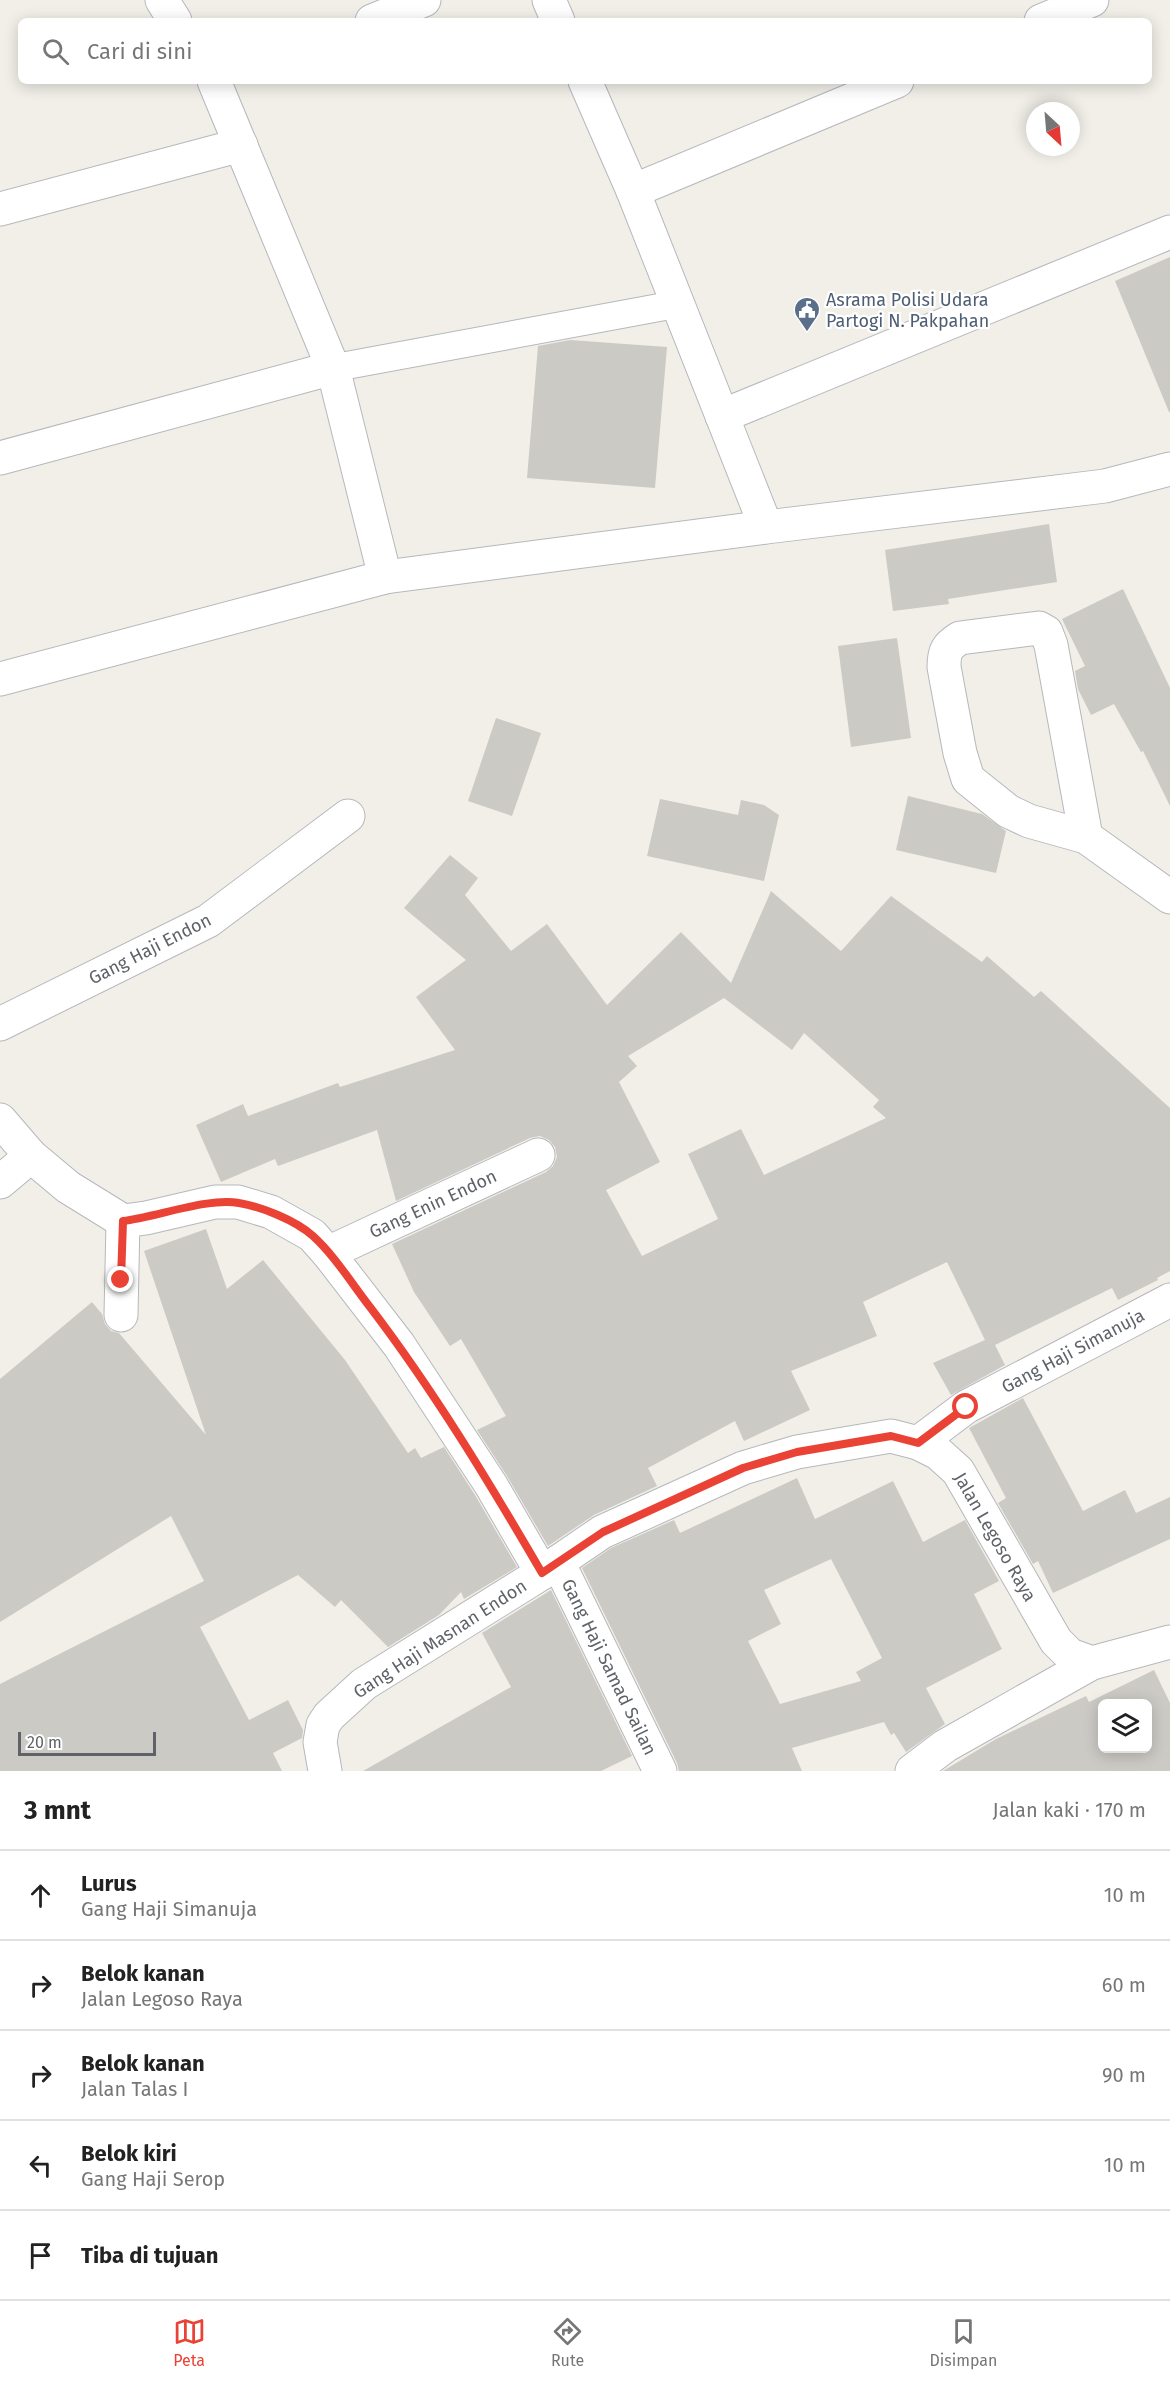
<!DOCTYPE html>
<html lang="id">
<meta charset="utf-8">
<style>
body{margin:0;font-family:"Fira Sans",sans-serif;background:#f2f2f2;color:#222}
.controls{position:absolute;right:18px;bottom:18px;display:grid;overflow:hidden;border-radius:9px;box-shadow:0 3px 15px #0003}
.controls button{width:54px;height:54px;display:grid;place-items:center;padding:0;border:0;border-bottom:2px solid #e0e0e0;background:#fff;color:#222;font:30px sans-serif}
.compass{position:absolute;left:1026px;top:102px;width:54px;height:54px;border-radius:50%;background:#fff;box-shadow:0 3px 15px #0003;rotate:154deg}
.scale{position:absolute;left:18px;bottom:15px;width:138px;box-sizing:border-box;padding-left:6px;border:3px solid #5f6368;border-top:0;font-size:16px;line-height:21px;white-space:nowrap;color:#5f6368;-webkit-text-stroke:4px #fff;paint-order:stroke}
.stop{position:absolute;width:18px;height:18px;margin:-14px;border:4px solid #ea4335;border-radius:50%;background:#fff}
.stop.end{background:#ea4335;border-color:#fff;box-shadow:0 2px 6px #0008}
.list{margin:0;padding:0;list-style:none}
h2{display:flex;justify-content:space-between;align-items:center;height:78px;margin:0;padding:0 24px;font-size:26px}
h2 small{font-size:20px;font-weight:400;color:#767676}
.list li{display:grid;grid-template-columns:39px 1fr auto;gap:18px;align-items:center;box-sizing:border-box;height:90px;padding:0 24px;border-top:2px solid #e0e0e0}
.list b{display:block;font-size:22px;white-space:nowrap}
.list p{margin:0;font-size:20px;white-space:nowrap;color:#767676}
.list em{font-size:20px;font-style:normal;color:#767676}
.icon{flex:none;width:33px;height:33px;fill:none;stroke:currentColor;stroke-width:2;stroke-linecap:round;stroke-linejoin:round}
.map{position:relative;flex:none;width:1170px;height:1771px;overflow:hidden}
.search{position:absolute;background:#fff;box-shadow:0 3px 15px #0003;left:18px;right:18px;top:18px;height:66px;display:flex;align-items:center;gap:15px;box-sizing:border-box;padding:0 21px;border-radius:9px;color:#767676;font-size:22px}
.sheet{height:528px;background:#fff}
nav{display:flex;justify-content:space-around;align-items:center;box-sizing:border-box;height:84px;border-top:2px solid #e0e0e0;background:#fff;font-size:16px;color:#767676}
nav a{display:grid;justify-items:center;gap:3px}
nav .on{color:#ea4335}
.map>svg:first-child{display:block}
.building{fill:#cccac5;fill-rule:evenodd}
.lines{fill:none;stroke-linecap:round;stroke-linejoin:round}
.service-casing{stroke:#b5b8bc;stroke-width:29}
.minor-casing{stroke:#b5b8bc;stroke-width:35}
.tertiary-casing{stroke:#b5b8bc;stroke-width:35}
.service{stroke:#fff;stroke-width:27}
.minor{stroke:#fff;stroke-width:33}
.tertiary{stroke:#fff;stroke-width:33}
.route{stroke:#ea4335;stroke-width:8}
.labels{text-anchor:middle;stroke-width:4.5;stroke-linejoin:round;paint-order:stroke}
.service-label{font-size:18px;fill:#4e5e75;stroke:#fff;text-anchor:start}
.street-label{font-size:18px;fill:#5f6368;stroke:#fff}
</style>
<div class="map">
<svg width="1170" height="1771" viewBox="0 0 1170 1771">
<rect width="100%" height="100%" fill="#f1efe8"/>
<g class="building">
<path d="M1170 257V412H1169L1115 281Z"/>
<path d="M570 340 667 347 655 488 527 478 538 346Z"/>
<path d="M1049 524 1057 582 948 599 949 604 893 611 885 550Z"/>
<path d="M1123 589 1170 688V806L1143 751 1141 752 1114 704 1091 715 1078 689 1075 671 1085 666 1062 619Z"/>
<path d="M897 638 911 738 851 747 838 646Z"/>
<path d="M496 718 541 733 512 816 468 801Z"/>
<path d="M908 796 982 814 1006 831 996 873 896 850Z"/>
<path d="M660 799 738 815 741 800 764 805 779 815 764 881 647 856Z"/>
<path d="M450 855 478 878 465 895 511 951 547 924 607 1005 681 932 731 983 771 891 841 951 891 896 982 962 987 956 1034 997 1041 991 1170 1108V1271L1157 1278 1158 1280 1118 1300 1112 1288 995 1345 1005 1365 951 1395 933 1363 985 1340 947 1262 863 1302 877 1336 791 1371 810 1410 744 1441 735 1421 648 1468 657 1486 594 1515 548 1546 507 1476 477 1430 506 1416 461 1339 450 1346 414 1292 392 1244 546 1172 553 1166 557 1157 555 1147 549 1140 540 1136 530 1138 396 1201 377 1130 278 1166 275 1159 221 1182 196 1125 243 1104 248 1116 338 1083 340 1087 455 1050 416 997 466 960 404 908ZM724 998 792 1050 804 1033 879 1100 873 1107 886 1118 764 1175 741 1129 688 1154 718 1219 642 1256 606 1190 660 1162 619 1082 637 1066 628 1056Z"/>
<path d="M206 1229 227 1289 263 1260 345 1360 408 1453 415 1448 421 1458 444 1447 475 1495 517 1567 464 1599 461 1592 439 1615 388 1647 341 1600 335 1607 298 1575 200 1627 249 1720 288 1700 303 1730 302 1738 273 1753 282 1771H0V1684L204 1581 171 1516 0 1622V1379L92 1302 102 1314 105 1324 111 1331 119 1333 206 1435 144 1251Z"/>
<path d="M1023 1398 1083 1511 1125 1490 1136 1513 1170 1497V1539L1053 1593 1038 1561 1033 1564 998 1503 1006 1498 969 1428Z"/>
<path d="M797 1478 815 1519 893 1481 923 1542 965 1520 999 1581 974 1594 1002 1649 926 1688 945 1724 906 1752 894 1733 891 1735 884 1722 792 1748 802 1771H679L677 1763 582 1568 611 1548 674 1520 680 1533ZM831 1559 882 1658 856 1672 861 1681 780 1704 748 1641 781 1624 764 1590Z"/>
<path d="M551 1590 632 1756 601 1771H363L511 1687 482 1633Z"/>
<path d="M1154 1670 1170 1703V1771H943L996 1739 1086 1696 1089 1702ZM1102 1704H1148V1749H1102Z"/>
</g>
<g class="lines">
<defs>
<path id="service" d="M333 368 678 304"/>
<g id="minor">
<path d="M162 0 175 21"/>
<path d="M549 0 558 21"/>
<path d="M372 21 424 0"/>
<path d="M1041 21 1092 0"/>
<path d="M214 81 333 368 385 577"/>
<path d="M585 81 633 191 766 527 1105 486 1170 469"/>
<path d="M633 191 897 81"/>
<path d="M0 209 241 145"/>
<path d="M722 416 1170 232"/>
<path d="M0 458 333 368"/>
<path d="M0 679 385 577 766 527"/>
<path d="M1086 837 1051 645 1046 632 1039 628 960 638C947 646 944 651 944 667L960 753 968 779 1008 811 1029 821 1086 837 1170 897"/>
<path d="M0 1024 208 921 348 816"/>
<path d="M0 1182 31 1156"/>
<path d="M328 1253 538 1155"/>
<path d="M121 1315 123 1221"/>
<path d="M918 1443 966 1407 1170 1300"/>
<path d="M558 1562 660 1771"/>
<path d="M325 1771 320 1742 323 1725 329 1716 364 1684 542 1573"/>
<path d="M912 1771 945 1746 1092 1663"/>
</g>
<path id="tertiary" d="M0 1120 31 1156 68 1187 123 1221 146 1218 215 1202H238L271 1212 312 1235 328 1253 399 1345 491 1485 542 1573 602 1532 743 1468 797 1452 891 1436 918 1443 938 1453 958 1471 1056 1641 1070 1655 1092 1663 1170 1642"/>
</defs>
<use href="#service" class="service-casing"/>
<use href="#minor" class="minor-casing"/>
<use href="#tertiary" class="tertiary-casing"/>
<use href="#service" class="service"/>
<use href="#minor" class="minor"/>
<use href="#tertiary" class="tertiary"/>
</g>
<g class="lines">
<path class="route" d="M121 1280 123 1221C156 1217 210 1197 239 1203 262 1207 295 1220 313 1236 335 1256 352 1284 370 1307 434 1391 489 1482 542 1573L603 1532 743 1468 797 1452 891 1436 918 1443 966 1407"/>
</g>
<defs>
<symbol id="civic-pin" viewBox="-11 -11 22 30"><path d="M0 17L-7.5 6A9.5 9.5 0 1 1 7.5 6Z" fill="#5c6f8a" stroke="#fff"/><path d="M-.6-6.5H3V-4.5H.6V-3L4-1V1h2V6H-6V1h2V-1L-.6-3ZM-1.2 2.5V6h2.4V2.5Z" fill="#fff"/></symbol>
</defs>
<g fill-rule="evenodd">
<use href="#civic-pin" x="792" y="295" width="30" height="40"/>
</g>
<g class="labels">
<g class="service-label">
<text x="826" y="306">Asrama Polisi Udara<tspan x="826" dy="21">Partogi N. Pakpahan</tspan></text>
</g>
<g class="street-label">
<text transform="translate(150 949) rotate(-27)" y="6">Gang Haji Endon</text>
<text transform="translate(433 1204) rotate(-25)" y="6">Gang Enin Endon</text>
<text transform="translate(1073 1351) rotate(-28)" y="6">Gang Haji Simanuja</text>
<text transform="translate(995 1537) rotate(60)" y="6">Jalan Legoso Raya</text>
<text transform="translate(440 1639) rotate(-33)" y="6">Gang Haji Masnan Endon</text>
<text transform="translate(609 1667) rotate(64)" y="6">Gang Haji Samad Sailan</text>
</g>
</g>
</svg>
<div class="controls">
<button><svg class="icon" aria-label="layers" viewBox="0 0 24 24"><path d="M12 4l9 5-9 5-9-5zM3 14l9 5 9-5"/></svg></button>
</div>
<svg class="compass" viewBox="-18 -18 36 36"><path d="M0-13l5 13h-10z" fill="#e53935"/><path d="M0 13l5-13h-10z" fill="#767676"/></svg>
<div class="scale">20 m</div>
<div class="stop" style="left:966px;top:1407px"></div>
<div class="stop end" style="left:121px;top:1280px"></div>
<div class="search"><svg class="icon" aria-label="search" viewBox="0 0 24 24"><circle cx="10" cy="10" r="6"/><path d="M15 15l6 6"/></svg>Cari di sini</div>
</div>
<section class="sheet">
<h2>3 mnt<small>Jalan kaki · 170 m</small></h2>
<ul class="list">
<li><svg class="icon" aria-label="ahead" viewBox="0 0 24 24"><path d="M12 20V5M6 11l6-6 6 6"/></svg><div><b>Lurus</b><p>Gang Haji Simanuja</p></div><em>10 m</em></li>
<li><svg class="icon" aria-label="right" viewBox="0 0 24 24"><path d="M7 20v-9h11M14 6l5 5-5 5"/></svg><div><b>Belok kanan</b><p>Jalan Legoso Raya</p></div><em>60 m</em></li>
<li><svg class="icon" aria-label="right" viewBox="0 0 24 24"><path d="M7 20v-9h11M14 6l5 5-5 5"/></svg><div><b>Belok kanan</b><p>Jalan Talas I</p></div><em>90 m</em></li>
<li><svg class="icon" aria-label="left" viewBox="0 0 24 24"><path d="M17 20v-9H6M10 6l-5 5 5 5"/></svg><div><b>Belok kiri</b><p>Gang Haji Serop</p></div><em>10 m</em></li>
<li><svg class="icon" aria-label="arrive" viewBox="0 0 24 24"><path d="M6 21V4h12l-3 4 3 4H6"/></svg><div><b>Tiba di tujuan</b></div></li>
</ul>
</section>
<nav>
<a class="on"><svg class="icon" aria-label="map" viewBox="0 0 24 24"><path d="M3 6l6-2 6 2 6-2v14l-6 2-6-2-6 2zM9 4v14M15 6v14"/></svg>Peta</a>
<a><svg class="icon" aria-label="directions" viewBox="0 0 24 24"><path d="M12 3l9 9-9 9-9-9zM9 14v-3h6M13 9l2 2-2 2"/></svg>Rute</a>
<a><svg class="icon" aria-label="saved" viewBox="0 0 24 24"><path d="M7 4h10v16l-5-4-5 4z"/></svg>Disimpan</a>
</nav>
